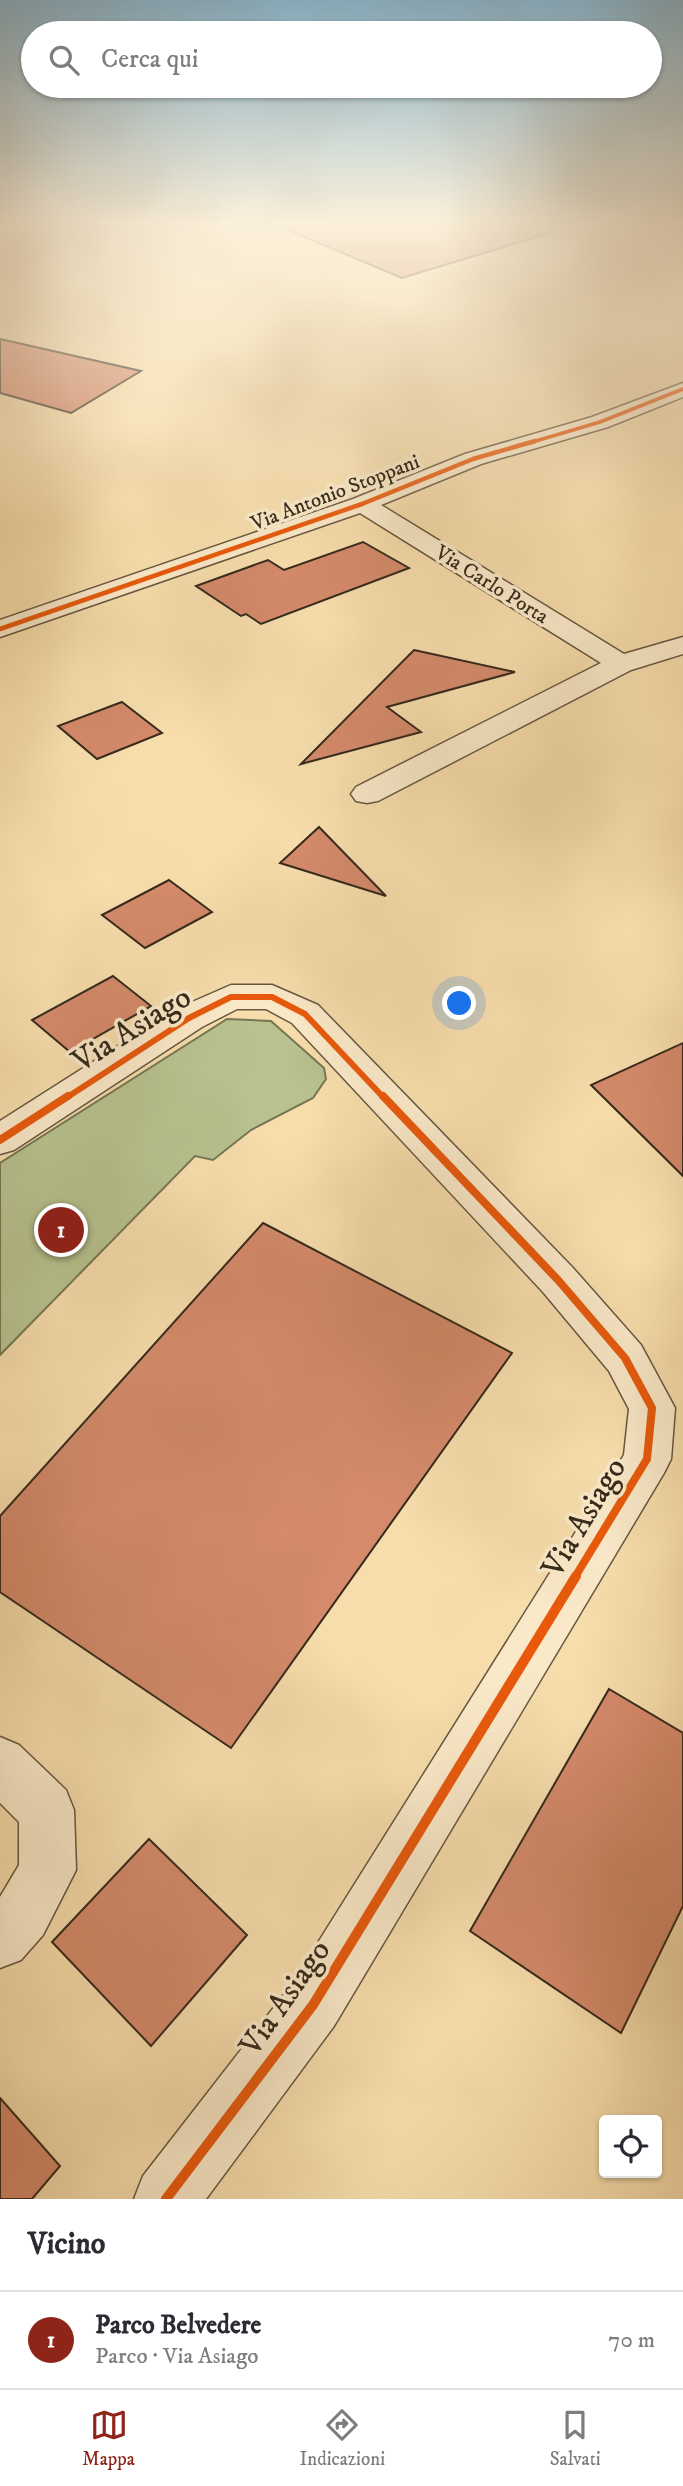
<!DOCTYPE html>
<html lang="it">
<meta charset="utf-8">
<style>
body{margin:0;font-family:"IM FELL DW Pica",serif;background:#f2f2f3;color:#2b2b33}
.controls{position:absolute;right:21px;bottom:21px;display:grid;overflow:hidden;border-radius:7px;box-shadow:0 2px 5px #0004}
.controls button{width:63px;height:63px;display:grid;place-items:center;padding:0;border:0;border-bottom:2px solid #e1e1e2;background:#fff;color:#2b2b33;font:35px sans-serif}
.you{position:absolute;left:460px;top:1004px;width:24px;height:24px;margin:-18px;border:5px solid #fff;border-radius:50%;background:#1a73e8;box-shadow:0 0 0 10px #1a73e833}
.badge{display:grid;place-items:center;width:46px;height:46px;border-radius:50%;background:#8f2418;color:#fff;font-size:23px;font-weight:700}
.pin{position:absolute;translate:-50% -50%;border:4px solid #fff;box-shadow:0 2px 7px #0006}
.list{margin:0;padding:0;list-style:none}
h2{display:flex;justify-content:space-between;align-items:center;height:91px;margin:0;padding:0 28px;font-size:30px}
h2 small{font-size:23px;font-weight:400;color:#7c7c81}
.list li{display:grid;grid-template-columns:46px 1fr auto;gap:21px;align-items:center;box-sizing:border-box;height:98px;padding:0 28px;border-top:2px solid #e1e1e2}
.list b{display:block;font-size:26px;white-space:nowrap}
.list p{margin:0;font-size:23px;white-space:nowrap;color:#7c7c81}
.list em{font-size:23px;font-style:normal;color:#7c7c81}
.icon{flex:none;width:38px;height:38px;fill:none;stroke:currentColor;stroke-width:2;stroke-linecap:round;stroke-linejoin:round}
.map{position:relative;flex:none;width:683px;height:2199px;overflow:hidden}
.search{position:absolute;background:#fff;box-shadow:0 2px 5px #0004;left:21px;right:21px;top:21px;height:77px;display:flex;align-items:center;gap:18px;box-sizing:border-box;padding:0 24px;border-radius:38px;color:#7c7c81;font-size:26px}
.sheet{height:189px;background:#fff}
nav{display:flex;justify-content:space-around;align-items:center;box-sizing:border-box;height:98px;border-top:2px solid #e1e1e2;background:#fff;font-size:19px;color:#7c7c81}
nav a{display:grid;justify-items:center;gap:4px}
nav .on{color:#8f2418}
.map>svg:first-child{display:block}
.green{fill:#b7c28e;stroke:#767654;stroke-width:2}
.building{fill:#d48a6b;stroke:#352a1b;stroke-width:2}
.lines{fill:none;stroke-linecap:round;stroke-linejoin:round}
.minor-casing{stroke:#66573f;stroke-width:3}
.minor{fill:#fae9c9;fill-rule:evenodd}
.cycleway-far4-casing{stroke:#fae9c9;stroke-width:6}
.cycleway-far3-casing{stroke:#fae9c9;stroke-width:7}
.cycleway-far2-casing{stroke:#fae9c9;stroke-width:10}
.cycleway-far1-casing{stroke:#fae9c9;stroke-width:12}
.cycleway-casing{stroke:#fae9c9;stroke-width:15}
.cycleway-far4{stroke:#e8590c;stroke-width:3.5}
.cycleway-far3{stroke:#e8590c;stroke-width:4.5}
.cycleway-far2{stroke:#e8590c;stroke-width:6}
.cycleway-far1{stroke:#e8590c;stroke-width:8}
.cycleway{stroke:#e8590c;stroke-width:10}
.labels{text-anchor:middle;stroke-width:7;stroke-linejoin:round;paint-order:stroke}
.far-street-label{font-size:21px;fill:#352a1b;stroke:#fae9c9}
.near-street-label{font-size:32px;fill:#352a1b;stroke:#fae9c9}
</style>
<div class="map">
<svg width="683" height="2199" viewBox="0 0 683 2199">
<rect width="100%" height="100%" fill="#f7ddac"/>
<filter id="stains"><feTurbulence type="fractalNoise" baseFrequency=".00286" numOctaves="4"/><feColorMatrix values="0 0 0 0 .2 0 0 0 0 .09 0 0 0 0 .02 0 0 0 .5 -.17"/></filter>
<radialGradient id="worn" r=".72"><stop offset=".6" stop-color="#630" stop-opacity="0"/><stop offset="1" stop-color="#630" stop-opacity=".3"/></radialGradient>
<path class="green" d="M227 1019 271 1021 324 1068 326 1079 313 1098 251 1130 213 1160 195 1156 0 1355V1163Z"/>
<g class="building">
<path d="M269 222H551L553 232 402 278Z"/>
<path d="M0 339 141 371 71 413 0 393Z"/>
<path d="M363 542 409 568 261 624 246 614 241 616 196 586 268 560 284 570Z"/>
<path d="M414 650 515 672 387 707 421 732 301 764Z"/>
<path d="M122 702 162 733 97 759 58 726Z"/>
<path d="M319 827 386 896 280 863Z"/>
<path d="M169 880 212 912 145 948 102 915Z"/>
<path d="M113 976 151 1006 70 1052 32 1020Z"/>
<path d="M683 1043V1176L591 1085Z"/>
<path d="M263 1223 512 1353 231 1748 0 1592V1516Z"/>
<path d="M609 1689 683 1733V1906L621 2033 470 1931Z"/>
<path d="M149 1839 247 1935 151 2046 52 1942Z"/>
<path d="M0 2098 60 2166 32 2199H0Z"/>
</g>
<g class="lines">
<defs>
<g id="minor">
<path d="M683 383V397L608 427 481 464 381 505 624 654 683 637V654L631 670 378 801 367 803 356 801 351 794 356 787 601 663 360 513 0 637V620L353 499 465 454 592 417Z"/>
<path d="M231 985H272L318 1005 573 1268 641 1345 675 1408 671 1459 664 1473 334 2026 206 2199H134L143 2176 292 1984 624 1455 629 1409 609 1371 543 1292 292 1023 266 1009H237L202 1027 14 1150 0 1154V1121L176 1009Z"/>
<path d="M0 1737 19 1745 66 1790 74 1810 76 1870 43 1935 21 1960 0 1968V1897L19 1865V1822L0 1803Z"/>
</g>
</defs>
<use href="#minor" class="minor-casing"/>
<use href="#minor" class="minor"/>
<defs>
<path id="cycleway-far4" d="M529 443 600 422 683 389"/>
<path id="cycleway-far3" d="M0 629 362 504 473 459 535 441"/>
<path id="cycleway-far2" d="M66 1098 189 1018 231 997H272L305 1014 384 1098"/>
<g id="cycleway-far1">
<path d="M383 1096 558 1280 625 1358 652 1408 647 1459 575 1577"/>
<path d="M0 1140 68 1096"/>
</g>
<path id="cycleway" d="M166 2199 313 2005 576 1576"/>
</defs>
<use href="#cycleway-far4" class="cycleway-far4-casing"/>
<use href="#cycleway-far3" class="cycleway-far3-casing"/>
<use href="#cycleway-far2" class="cycleway-far2-casing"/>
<use href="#cycleway-far1" class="cycleway-far1-casing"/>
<use href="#cycleway" class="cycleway-casing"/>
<use href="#cycleway-far4" class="cycleway-far4"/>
<use href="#cycleway-far3" class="cycleway-far3"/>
<use href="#cycleway-far2" class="cycleway-far2"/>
<use href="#cycleway-far1" class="cycleway-far1"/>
<use href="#cycleway" class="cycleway"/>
</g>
<linearGradient id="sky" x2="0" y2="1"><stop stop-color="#8ab7d0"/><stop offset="0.42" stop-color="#fbf0da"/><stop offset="1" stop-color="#fbf0da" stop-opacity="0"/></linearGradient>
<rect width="683" height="530" fill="url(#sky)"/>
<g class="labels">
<g class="far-street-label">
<text transform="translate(335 492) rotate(-21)" y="7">Via Antonio Stoppani</text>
<text transform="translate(492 584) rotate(32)" y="7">Via Carlo Porta</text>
</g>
<g class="near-street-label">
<text transform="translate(131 1028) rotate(-32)" y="11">Via Asiago</text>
<text transform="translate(583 1517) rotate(-59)" y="11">Via Asiago</text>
<text transform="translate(284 1997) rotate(-55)" y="11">Via Asiago</text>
</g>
</g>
<rect width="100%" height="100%" filter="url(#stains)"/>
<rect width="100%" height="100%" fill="url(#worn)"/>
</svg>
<div class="controls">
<button><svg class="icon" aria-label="locate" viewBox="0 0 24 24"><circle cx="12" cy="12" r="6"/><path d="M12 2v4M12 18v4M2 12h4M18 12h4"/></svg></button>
</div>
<div class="you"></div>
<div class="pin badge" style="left:61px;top:1230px">1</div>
<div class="search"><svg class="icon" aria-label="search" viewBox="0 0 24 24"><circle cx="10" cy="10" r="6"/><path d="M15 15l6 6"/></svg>Cerca qui</div>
</div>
<section class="sheet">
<h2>Vicino<small></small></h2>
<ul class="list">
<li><span class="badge">1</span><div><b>Parco Belvedere</b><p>Parco · Via Asiago</p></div><em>70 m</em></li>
</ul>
</section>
<nav>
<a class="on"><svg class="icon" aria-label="map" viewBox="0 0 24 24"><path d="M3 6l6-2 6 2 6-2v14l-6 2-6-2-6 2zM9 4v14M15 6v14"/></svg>Mappa</a>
<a><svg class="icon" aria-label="directions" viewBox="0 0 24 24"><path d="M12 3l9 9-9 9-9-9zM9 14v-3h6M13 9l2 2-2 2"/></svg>Indicazioni</a>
<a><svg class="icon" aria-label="saved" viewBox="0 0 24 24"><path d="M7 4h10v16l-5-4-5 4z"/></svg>Salvati</a>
</nav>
